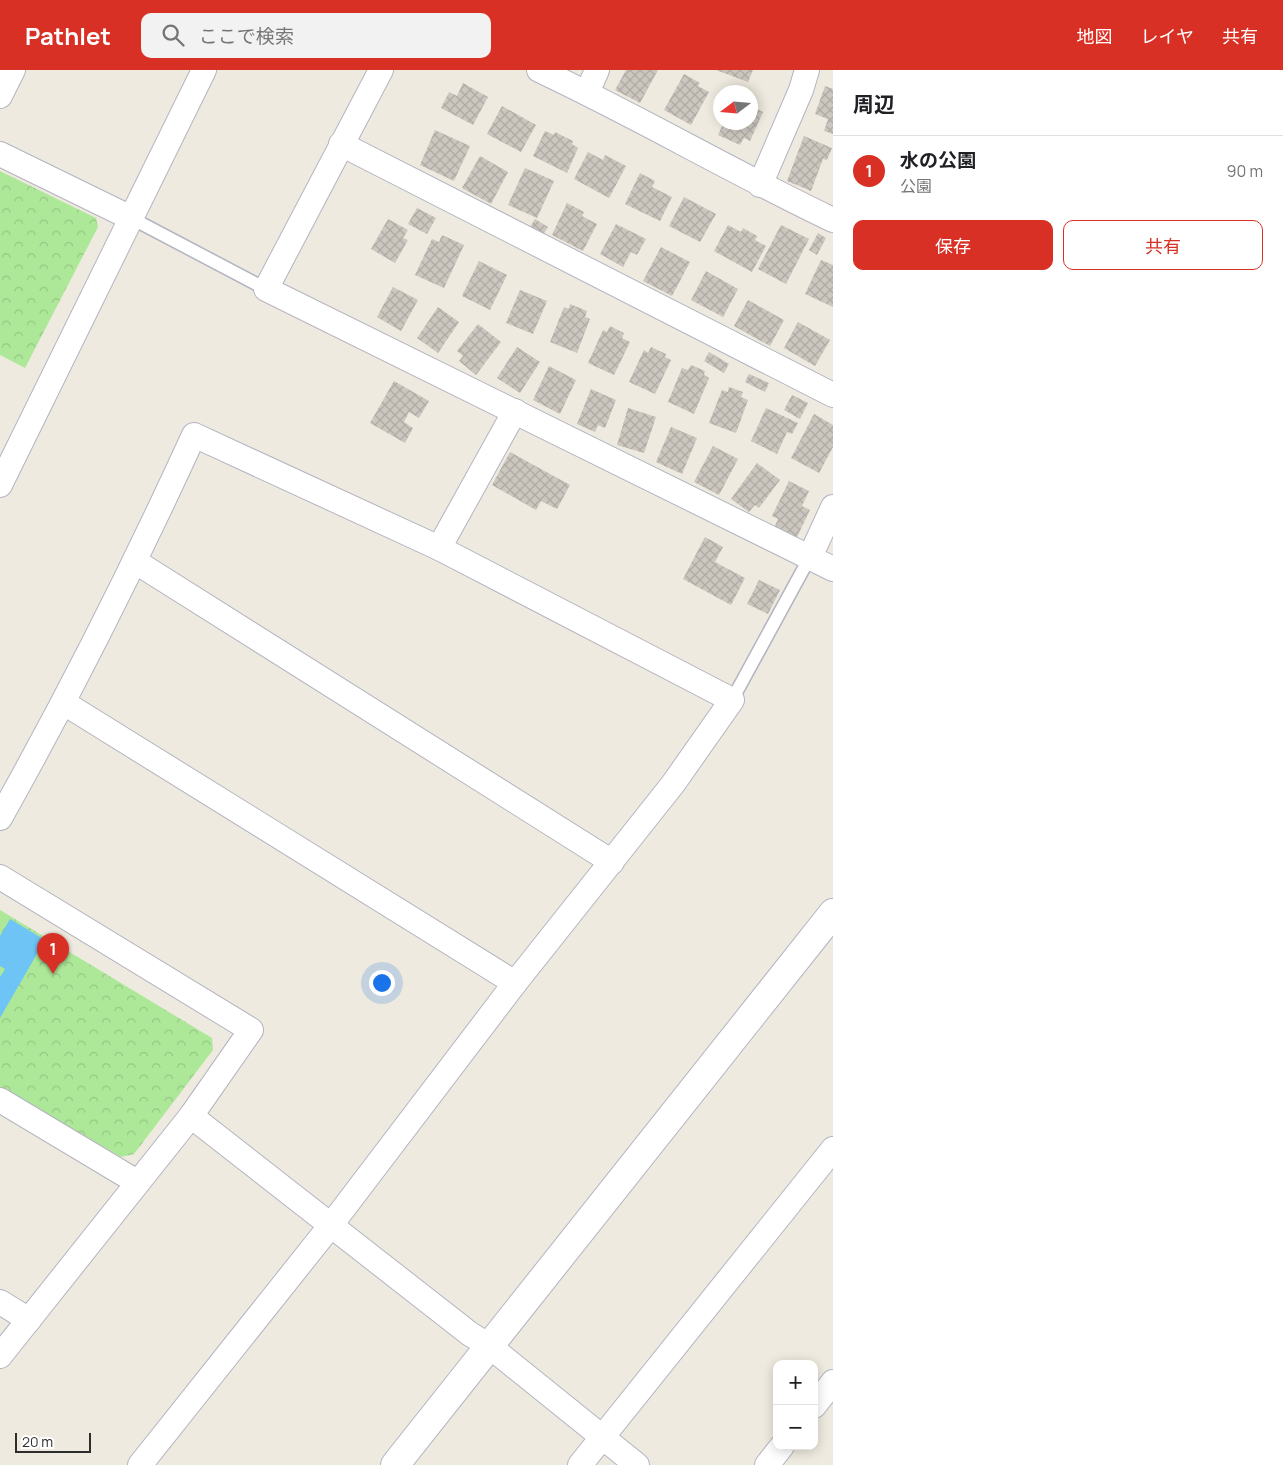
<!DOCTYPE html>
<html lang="ja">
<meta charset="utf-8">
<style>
body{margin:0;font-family:Manrope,"Noto Sans JP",sans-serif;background:#f2f2f2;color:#202124}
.controls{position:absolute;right:15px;bottom:15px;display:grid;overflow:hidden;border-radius:10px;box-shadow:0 2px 12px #0003}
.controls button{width:45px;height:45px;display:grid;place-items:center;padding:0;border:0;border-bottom:1px solid #e0e0e0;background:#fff;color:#202124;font:25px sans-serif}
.compass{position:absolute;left:713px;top:15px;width:45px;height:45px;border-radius:50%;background:#fff;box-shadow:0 2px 12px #0003;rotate:254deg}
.scale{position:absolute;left:15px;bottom:12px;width:76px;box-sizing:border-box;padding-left:5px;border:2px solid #2d2d2d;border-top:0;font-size:14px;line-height:18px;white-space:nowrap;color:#2d2d2d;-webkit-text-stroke:4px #fff;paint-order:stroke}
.you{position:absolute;left:381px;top:912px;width:18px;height:18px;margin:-12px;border:4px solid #fff;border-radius:50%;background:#1a73e8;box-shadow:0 0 0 8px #1a73e833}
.badge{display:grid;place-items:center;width:32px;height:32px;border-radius:50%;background:#d93025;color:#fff;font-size:16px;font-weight:700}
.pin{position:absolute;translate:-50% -41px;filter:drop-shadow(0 1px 2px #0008)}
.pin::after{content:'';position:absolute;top:26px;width:18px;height:15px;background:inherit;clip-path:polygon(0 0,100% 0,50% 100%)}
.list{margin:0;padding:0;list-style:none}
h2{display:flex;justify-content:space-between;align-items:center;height:65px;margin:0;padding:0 20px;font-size:21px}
h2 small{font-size:16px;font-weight:400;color:#757577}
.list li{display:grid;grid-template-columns:32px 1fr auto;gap:15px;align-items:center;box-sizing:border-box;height:70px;padding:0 20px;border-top:1px solid #e0e0e0}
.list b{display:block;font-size:19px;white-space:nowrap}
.list p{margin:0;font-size:16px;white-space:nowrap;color:#757577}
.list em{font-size:16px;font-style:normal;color:#757577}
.actions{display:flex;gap:10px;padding:15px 20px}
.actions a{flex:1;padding:11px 0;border:1px solid #d93025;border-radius:10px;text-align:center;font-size:18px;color:#d93025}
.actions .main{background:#d93025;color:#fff}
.icon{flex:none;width:28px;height:28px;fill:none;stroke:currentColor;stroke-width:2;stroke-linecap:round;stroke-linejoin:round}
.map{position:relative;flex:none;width:833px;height:1395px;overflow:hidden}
header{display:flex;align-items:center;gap:30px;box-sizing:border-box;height:70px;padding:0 25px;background:#d93025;color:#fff}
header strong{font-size:24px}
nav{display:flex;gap:28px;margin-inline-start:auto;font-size:18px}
.search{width:350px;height:45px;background:#f2f2f2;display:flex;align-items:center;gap:12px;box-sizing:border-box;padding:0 18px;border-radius:10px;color:#757577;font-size:19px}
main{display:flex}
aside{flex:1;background:#fff}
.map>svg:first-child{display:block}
.forest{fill:url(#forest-crowns)}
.water{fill:#6ec4f5}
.building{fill:url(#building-cross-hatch)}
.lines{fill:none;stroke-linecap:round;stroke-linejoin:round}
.service-casing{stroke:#b3b4c1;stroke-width:15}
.minor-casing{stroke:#b3b4c1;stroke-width:26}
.tertiary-casing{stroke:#b3b4c1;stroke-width:30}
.service{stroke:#fff;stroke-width:12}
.minor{stroke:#fff;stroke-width:24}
.tertiary{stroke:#fff;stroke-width:28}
</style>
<header>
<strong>Pathlet</strong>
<div class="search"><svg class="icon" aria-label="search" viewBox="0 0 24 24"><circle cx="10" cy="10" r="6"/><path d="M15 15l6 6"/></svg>ここで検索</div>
<nav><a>地図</a><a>レイヤ</a><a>共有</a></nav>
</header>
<main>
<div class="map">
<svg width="833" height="1395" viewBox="0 0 833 1395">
<defs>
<pattern id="forest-crowns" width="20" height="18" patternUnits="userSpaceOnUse" patternTransform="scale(1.25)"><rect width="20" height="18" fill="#ade899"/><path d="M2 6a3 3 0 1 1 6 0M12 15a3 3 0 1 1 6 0" fill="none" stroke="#95c784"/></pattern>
<pattern id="building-cross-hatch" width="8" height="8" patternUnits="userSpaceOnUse" patternTransform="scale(1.25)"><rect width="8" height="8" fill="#cbc6be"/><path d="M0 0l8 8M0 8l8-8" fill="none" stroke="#afaaa4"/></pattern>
</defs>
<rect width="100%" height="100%" fill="#efeadf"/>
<g class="forest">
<path d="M0 101 96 148 98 157 25 298 0 285Z"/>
<path d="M0 840 212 968 213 980 134 1084 121 1087 0 1017Z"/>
</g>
<path class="water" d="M10 849 45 870 0 948V907L5 899 0 896V866Z"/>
<g class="building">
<path d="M626 0H658L640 33 615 20Z"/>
<path d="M716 0H753L748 12Z"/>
<path d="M684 4 700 13 698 16 709 22 691 55 664 40Z"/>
<path d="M463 13 488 27 473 55 441 38 449 22 457 26Z"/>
<path d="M825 16 833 19V64L824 61 828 49 815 44Z"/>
<path d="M502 36 536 55 521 82 487 64Z"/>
<path d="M751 36 763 42 750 71 744 68 740 75 718 65 724 52H751Z"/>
<path d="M435 60 470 76 454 111 420 95Z"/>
<path d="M545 61 554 65 555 62 573 71 572 74 578 78 567 103 533 86Z"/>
<path d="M804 66 832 78 827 90 823 89 811 121 787 111Z"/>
<path d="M588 82 603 90 605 85 626 96 609 128 574 109Z"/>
<path d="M480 86 508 102 491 134 462 118Z"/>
<path d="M525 98 554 111 537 148 508 135Z"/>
<path d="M640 103 655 111 652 117 672 127 660 151 625 134Z"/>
<path d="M684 127 716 144 700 172 669 156Z"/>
<path d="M567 133 584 142 582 146 597 154 583 181 552 165Z"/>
<path d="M417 138 436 148 427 164 408 154Z"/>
<path d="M388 149 408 160 403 168 408 170 395 193 371 179Z"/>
<path d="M535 149 548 157 543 165 530 157Z"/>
<path d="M616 154 646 169 637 185 631 182 623 197 600 184Z"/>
<path d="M728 155 741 162 743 158 757 166 755 170 766 176 752 202 714 181Z"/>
<path d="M781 155 809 169 786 214 758 199Z"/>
<path d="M818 163 826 168 817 185 809 180Z"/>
<path d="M442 165 464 175 444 218 415 205 432 169 439 172Z"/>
<path d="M661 177 690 192 672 226 643 211Z"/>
<path d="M821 190 833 195V237L805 224Z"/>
<path d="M479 191 507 205 490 240 462 226Z"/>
<path d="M706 201 738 219 723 247 691 230Z"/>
<path d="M393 217 418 230 401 261 377 247Z"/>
<path d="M520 220 547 231 533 264 506 253Z"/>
<path d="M748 230 784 250 770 276 734 256Z"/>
<path d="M570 234 587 241 585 247 590 249 577 283 550 272 564 237 569 239Z"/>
<path d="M438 237 459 252 438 283 417 268Z"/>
<path d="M798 252 830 270 815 296 784 278Z"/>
<path d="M478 254 501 272 476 305 459 291 463 286 457 281Z"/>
<path d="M610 256 624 263 622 268 630 272 614 305 588 293 603 260 607 262Z"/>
<path d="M517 277 540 292 520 323 497 308Z"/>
<path d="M651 277 666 284 665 287 671 290 655 324 629 312 644 280 648 283Z"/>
<path d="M709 282 729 294 724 303 704 291Z"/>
<path d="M691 295 705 301 704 305 709 308 694 344 668 332 682 298 688 300Z"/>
<path d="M549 296 576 310 560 344 533 330Z"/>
<path d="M749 304 769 313 765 322 745 312Z"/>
<path d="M394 311 429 331 419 348 409 342 404 352 413 358 405 373 370 353Z"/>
<path d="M729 317 743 322 741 327 748 330 736 363 709 353 722 320 728 322Z"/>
<path d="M591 319 616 330 605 358 598 355 595 362 577 354Z"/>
<path d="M792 325 808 333 800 349 784 340Z"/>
<path d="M628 338 656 347 644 383 617 375Z"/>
<path d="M766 338 798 353 792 364 787 362 777 384 751 371Z"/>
<path d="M814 344 833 355V377L819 403 791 388Z"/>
<path d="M671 357 697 368 682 404 656 392Z"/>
<path d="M713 376 738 389 719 425 694 412Z"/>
<path d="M510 382 570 415 557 439 541 431 536 440 492 415Z"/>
<path d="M757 393 780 410 759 438 755 435 749 442 731 429Z"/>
<path d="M789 411 809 421 802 436 810 440 797 467 775 456 778 449 772 446Z"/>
<path d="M705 467 723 477 715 492 745 508 731 535 683 509Z"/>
<path d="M759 510 780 520 768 544 747 534Z"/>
</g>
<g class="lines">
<defs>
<g id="service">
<path d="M131 148 266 219"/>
<path d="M732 630 810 487"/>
</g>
<g id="minor">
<path d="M381 0 266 219 833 499"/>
<path d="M539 0C639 47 734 103 833 150"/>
<path d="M587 23 597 0"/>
<path d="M0 26 13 0"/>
<path d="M341 74 833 325"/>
<path d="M0 84 131 148"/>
<path d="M760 115 801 20 807 0"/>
<path d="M0 415 204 0"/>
<path d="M439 478 515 341"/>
<path d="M810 487 833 437"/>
<path d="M136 492 612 792"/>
<path d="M64 633 515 913"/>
<path d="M0 748C71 622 134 496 194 365L439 478 732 630 673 714 515 913 331 1155 140 1395"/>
<path d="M0 807 251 960 191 1046 0 1286"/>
<path d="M0 1030 137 1112"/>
<path d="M191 1046 470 1264 488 1275 637 1395"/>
<path d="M0 1232 29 1250"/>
<path d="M814 1336 833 1312"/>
<path d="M580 1395 833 1079"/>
<path d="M767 1395 782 1376"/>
</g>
<path id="tertiary" d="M395 1395 833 843"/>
</defs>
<use href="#service" class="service-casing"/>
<use href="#minor" class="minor-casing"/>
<use href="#tertiary" class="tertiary-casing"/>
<use href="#service" class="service"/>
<use href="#minor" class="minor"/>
<use href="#tertiary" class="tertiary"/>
</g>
</svg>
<div class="controls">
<button>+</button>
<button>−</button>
</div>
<svg class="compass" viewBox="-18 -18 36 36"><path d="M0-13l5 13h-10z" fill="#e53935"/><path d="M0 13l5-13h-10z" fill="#757577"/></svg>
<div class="scale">20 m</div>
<div class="you"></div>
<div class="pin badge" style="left:53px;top:904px">1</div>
</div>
<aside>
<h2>周辺<small></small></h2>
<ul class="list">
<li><span class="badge">1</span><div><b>水の公園</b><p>公園</p></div><em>90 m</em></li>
</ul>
<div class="actions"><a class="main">保存</a><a>共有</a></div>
</aside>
</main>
